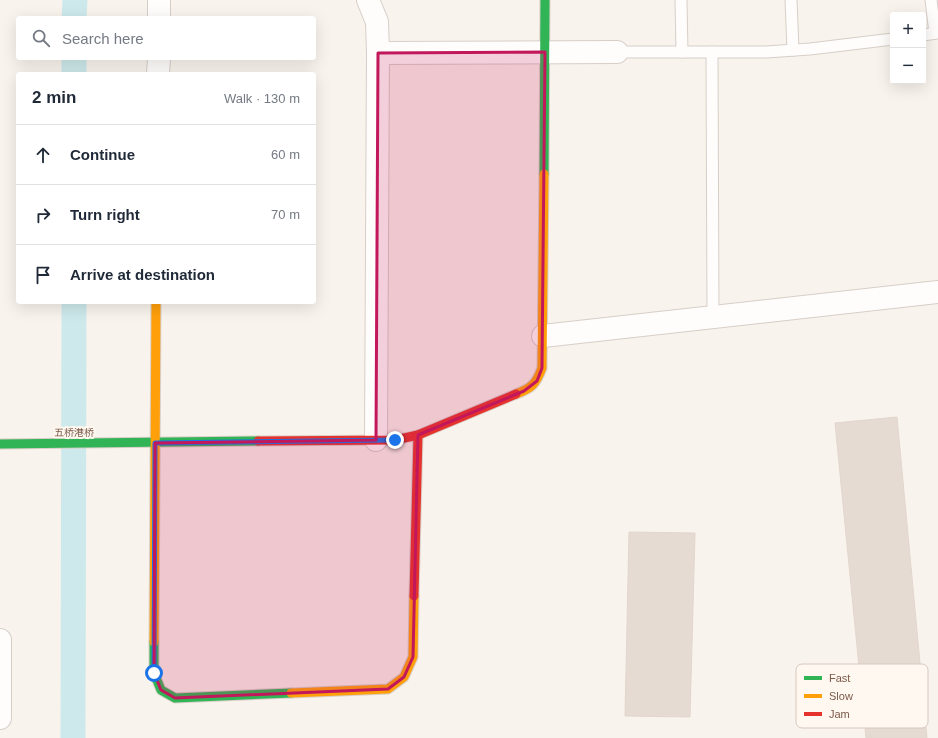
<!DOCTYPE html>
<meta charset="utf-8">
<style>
body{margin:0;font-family:Helvetica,"Noto Sans SC",sans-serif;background:#f2f2f3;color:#1f2937}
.controls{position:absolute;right:12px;top:12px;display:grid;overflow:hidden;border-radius:4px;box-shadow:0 4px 16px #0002}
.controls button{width:36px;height:36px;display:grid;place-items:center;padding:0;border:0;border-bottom:1px solid #e0e1e3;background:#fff;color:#1f2937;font:20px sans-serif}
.stop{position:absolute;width:12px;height:12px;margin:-9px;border:3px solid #1a73e8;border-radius:50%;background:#fff}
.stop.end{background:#1a73e8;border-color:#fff;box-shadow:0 1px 4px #0008}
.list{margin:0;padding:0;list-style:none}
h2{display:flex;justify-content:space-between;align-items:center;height:52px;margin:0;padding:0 16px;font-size:17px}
h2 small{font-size:13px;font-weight:400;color:#747a83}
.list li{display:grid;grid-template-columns:26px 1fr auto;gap:12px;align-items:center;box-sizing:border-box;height:60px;padding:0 16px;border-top:1px solid #e0e1e3}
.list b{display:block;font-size:15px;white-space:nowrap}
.list em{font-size:13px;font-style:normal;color:#747a83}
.icon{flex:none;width:22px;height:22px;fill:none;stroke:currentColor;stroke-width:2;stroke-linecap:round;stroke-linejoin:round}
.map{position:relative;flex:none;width:938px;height:738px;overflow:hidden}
.search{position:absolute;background:#fff;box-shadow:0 4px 16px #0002;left:16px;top:16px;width:300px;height:44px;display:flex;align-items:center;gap:10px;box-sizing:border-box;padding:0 14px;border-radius:4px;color:#747a83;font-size:15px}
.panel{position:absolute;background:#fff;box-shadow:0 4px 16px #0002;left:16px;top:72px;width:300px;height:232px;border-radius:4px}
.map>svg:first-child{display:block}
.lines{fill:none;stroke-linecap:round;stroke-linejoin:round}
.canal{stroke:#cde9eb;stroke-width:25}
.building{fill:#e6dbd3;stroke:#e2d6ce}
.lane-casing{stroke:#d7cec8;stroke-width:13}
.street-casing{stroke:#d7cec8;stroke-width:24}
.fast-casing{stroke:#d9cfc8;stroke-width:11}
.slow-casing{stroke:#d9cfc8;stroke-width:11}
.jam-casing{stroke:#d9cfc8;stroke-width:11}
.lane{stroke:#fefdfc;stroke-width:11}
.street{stroke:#fefdfc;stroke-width:22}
.fast{stroke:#30b455;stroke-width:9}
.slow{stroke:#ff9f0a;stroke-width:9}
.jam{stroke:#e5322d;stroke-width:9}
.route{stroke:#1a73e8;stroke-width:5}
.marked{fill:#c2185b;fill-opacity:0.2;stroke:#c2185b;stroke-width:3;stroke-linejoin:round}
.labels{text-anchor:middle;stroke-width:4;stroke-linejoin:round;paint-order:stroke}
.street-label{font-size:10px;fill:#7b5949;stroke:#fff8f0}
.key{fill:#fff8f0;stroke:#d7c8be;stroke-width:1}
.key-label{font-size:11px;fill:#7b5949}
</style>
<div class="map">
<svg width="938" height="738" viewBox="0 0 938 738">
<rect width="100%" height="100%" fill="#f9f3ed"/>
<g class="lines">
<g class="canal">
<path d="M74 18 75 0"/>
<path d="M74 74V58"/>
<path d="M73 738 74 302"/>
</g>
</g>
<g class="building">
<path d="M897 417 927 738H866L835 423Z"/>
<path d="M629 532 695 533 690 717 625 716Z"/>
</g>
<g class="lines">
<defs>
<g id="lane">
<path d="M681 0 682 52"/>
<path d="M791 0 793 50"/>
<path d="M931 0 935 33"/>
<path d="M923 35 938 33"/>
<path d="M617 52H766L810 49 893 39"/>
<path d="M712 52 713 317"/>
</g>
<g id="street">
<path d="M368 0 377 22 378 53 376 440"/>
<path d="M159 18V0"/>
<path d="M378 53 617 52"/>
<path d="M158 74 159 58"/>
<path d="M543 336 938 292"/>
<path d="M0 640V718"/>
</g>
<g id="fast">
<path d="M544 174 545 0"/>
<path d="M0 444 258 441"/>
<path d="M154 642V673L161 690 175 698 291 693"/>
</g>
<g id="slow">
<path d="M516 394C532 388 536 384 542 368L544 174"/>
<path d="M154 642 156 302"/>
<path d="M291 693 388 689 404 677 413 657 414 596"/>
</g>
<g id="jam">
<path d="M258 441 395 440 418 435 516 394"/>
<path d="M414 596 418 435"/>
</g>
</defs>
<use href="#lane" class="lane-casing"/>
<use href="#street" class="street-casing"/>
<use href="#fast" class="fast-casing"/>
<use href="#slow" class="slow-casing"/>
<use href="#jam" class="jam-casing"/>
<use href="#lane" class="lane"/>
<use href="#street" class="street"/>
<use href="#fast" class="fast"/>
<use href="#slow" class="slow"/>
<use href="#jam" class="jam"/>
</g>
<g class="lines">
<path class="route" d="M154 673 155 443 395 440"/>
</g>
<path class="marked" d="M545 52 542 368 537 381 524 391 418 435 413 657 404 677 388 689 175 698 161 690 154 673 155 443 376 440 378 53Z"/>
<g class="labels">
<g class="street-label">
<text x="74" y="436">五桥港桥</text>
</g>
</g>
<rect x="796" y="664" width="132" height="64" rx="6" class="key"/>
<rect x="804" y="676" width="18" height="4" fill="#30b455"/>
<rect x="804" y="694" width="18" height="4" fill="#ff9f0a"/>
<rect x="804" y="712" width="18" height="4" fill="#e5322d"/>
<g class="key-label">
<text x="829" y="682">Fast</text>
<text x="829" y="700">Slow</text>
<text x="829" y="718">Jam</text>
</g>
</svg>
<div class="controls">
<button>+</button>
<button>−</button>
</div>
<div class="stop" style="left:154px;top:673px"></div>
<div class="stop end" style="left:395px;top:440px"></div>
<div class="search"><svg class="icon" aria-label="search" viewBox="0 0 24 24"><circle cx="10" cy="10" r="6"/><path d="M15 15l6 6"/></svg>Search here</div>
<section class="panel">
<h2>2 min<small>Walk · 130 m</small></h2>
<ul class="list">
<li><svg class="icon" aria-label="ahead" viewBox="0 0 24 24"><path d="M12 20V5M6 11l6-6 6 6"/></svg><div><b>Continue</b></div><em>60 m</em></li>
<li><svg class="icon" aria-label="right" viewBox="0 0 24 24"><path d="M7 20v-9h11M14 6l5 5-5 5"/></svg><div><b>Turn right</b></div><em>70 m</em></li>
<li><svg class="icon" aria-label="arrive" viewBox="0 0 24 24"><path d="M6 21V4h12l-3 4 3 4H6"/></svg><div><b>Arrive at destination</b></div></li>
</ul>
</section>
</div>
